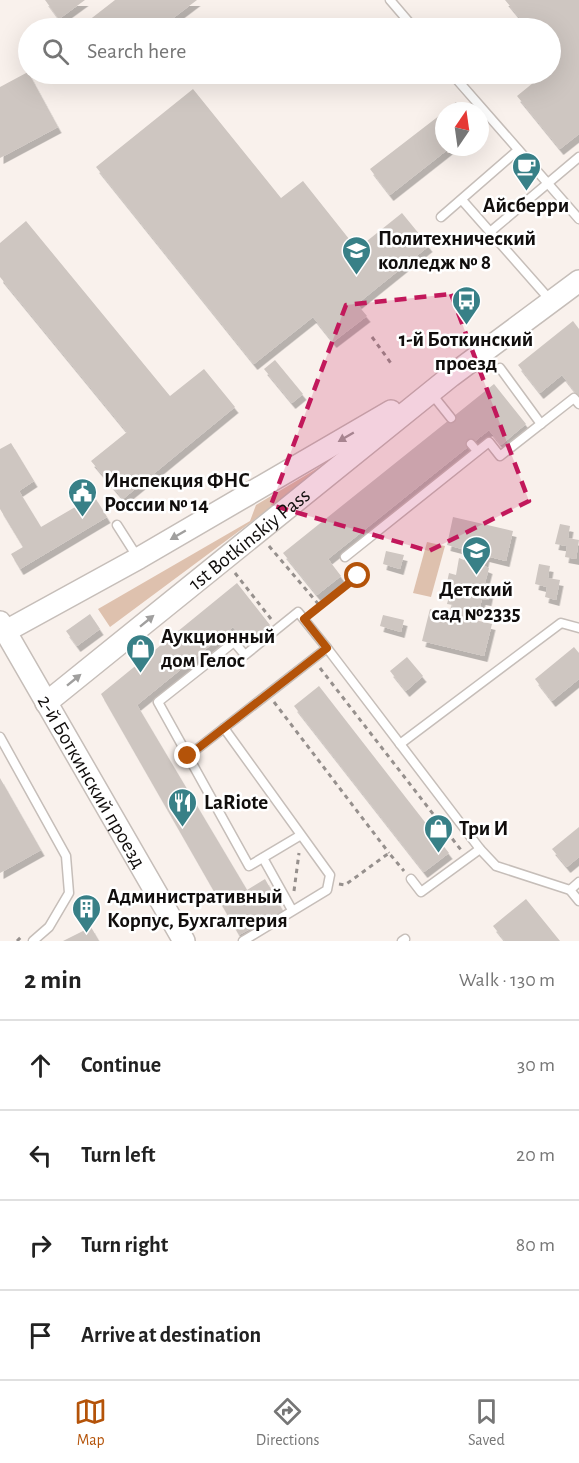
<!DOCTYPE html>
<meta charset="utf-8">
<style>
body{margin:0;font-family:"Alegreya Sans",sans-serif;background:#f2f2f2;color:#222}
.compass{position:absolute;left:435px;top:102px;width:54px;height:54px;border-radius:50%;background:#fff;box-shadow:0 6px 24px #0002;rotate:13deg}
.stop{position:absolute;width:18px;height:18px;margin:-14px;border:4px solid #b45309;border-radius:50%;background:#fff}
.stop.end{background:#b45309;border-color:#fff;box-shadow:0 2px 6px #0008}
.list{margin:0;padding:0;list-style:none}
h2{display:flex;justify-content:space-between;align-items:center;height:78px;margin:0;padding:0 24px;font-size:26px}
h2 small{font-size:20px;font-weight:400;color:#767676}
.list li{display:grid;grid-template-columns:39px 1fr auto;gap:18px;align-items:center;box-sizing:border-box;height:90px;padding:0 24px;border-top:2px solid #e0e0e0}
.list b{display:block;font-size:22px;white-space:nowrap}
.list em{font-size:20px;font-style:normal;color:#767676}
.icon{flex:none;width:33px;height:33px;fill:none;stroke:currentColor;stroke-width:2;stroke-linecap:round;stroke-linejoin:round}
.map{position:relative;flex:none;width:579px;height:941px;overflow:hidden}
.search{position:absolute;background:#fff;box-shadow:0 6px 24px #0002;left:18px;right:18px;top:18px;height:66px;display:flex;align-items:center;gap:15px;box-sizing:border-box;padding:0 21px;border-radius:33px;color:#767676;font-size:22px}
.sheet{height:438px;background:#fff}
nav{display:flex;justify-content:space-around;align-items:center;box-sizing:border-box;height:84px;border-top:2px solid #e0e0e0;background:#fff;font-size:16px;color:#767676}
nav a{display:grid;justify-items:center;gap:3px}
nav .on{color:#b45309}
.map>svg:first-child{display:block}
.green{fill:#dec1ae}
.building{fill:#cec6c1;filter:url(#shadow)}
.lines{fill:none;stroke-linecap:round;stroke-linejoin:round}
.service-casing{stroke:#c6beb9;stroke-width:11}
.tertiary-casing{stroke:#c6beb9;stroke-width:24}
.path{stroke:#96908d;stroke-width:3;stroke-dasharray:4.5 4.5;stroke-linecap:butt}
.service{stroke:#fff;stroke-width:8}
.tertiary{stroke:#fff;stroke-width:21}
.oneway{fill:#a09f9e}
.route{stroke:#b45309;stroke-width:8}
.marked{fill:#c2185b;fill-opacity:0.2;stroke:#c2185b;stroke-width:4.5;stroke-dasharray:12 8;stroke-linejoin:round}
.labels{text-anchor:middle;stroke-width:5;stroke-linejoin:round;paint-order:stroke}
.poi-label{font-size:21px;font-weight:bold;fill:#110e0d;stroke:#fff;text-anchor:start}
.street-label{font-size:21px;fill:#110e0d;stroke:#fff}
</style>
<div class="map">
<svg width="579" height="941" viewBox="0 0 579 941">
<defs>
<filter id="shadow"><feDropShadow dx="3.5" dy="6" stdDeviation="0" flood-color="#0004"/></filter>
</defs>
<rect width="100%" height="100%" fill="#f9f1ec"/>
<g class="green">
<path d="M348 450 110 627 98 609 250 521 256 505Z"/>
<path d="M427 542 445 546 431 597 413 593Z"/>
</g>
<g class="building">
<path d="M45 0H85L59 19Z"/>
<path d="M115 0H197L160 28H79Z"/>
<path d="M505 0H579V134L560 149 517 96 544 74H550V69L557 64 550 56V28H528Z"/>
<path d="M28 72 58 127 0 158V87Z"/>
<path d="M193 89 281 198 303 181 357 249 402 213 429 246 357 304 367 316 333 342 313 317 254 364 96 167Z"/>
<path d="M456 102 463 111H445Z"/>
<path d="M444 112V147H451L390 195 370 169Z"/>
<path d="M26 221 170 396 204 369 235 407 123 499 91 461 127 432 0 277V243Z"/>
<path d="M573 321 579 329V397L562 375 540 393 518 365Z"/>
<path d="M275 360 303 394 292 403 264 369Z"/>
<path d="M494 384 526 424 501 445 489 430 328 559 341 576 317 595 283 553Z"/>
<path d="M11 443 34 481 19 491 41 527 94 496 107 517 20 569 11 554 23 547 0 509V449Z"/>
<path d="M453 517 513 531 506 561 486 556 484 566 489 568 485 583 491 585 488 600 482 599 479 611 474 609 471 619 492 624 484 656 422 641 430 609 451 614 453 605 447 604 451 589 446 587 449 573 456 575 459 558 464 560 466 550 447 545Z"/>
<path d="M560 524 570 526 568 538 579 540 576 559 565 557 567 546 555 544Z"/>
<path d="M386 551 404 555 400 569 383 564Z"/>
<path d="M539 564 550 566 548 578 560 580 556 600 545 597 547 587 535 584Z"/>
<path d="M237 583 270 625 247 643 233 627 137 705 247 890 265 879 283 911 239 935 101 694Z"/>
<path d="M90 614 100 629 77 646 66 631Z"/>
<path d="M383 615 404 620 401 632 380 626Z"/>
<path d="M574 647 579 653V679L552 701 535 679Z"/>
<path d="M407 657 423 676 406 691 390 671Z"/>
<path d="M319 686 449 853 424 872 294 706Z"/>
<path d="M0 778 41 850 0 873Z"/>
<path d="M579 827V857L567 867 552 849Z"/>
<path d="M526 899 560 941H505L493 926Z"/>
<path d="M91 927 99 941H63Z"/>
</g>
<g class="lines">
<defs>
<g id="service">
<path d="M390 0 414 28"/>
<path d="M452 74 579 219"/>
<path d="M462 200 551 301"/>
<path d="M441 217 518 150"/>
<path d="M490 232 579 157"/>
<path d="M500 368 541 424"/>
<path d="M431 393 451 418"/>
<path d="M471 444 477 451"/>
<path d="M117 525 138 558"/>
<path d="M345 557 489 442 500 456 574 398 579 404"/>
<path d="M224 728 327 648 480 849 496 866 570 890 579 901"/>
<path d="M0 737 66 856 69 893 49 927 33 941"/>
<path d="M400 744 561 623 579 628"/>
<path d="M188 756 158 702 234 642 245 655 298 612 327 648"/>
<path d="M263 858 292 910"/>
<path d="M411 879 421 892 480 849"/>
<path d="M570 890 579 882"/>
<path d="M243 941 327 890 330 875 224 728 188 756 249 866 301 835"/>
<path d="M402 941 405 939"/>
</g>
<g id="tertiary">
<path id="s1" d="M0 622 184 941"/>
<path d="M6 631 139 558 391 411"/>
<path id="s2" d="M46 703 451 376 579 281"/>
</g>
</defs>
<use href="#service" class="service-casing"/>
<use href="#tertiary" class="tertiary-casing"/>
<g class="path">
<path d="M372 337 393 366"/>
<path d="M269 546 320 606"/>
<path d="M235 573 271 619"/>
<path d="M312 612 358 576 351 566"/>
<path d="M320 668 461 850"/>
<path d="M274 702 389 853"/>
<path d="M339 884 345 885 389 853 404 871"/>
<path d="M294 891 299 853"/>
<path d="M17 941 22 936"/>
</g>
<use href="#service" class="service"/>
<use href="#tertiary" class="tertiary"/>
</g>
<defs><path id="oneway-solid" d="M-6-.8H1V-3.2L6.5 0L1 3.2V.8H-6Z" transform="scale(1.5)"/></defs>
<g class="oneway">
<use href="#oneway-solid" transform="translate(346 437) rotate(150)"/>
<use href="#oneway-solid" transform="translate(178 535) rotate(150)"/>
<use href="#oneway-solid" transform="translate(147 621) rotate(-39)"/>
<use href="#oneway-solid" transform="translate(74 680) rotate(-39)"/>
</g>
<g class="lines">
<path class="route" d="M188 756 327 648 304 619 358 576"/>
</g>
<path class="marked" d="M451 294 529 501 429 551 271 505 346 305Z"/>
<defs>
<symbol id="cafe-pin" viewBox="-11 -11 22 30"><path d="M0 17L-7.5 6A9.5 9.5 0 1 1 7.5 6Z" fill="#388087" stroke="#fff"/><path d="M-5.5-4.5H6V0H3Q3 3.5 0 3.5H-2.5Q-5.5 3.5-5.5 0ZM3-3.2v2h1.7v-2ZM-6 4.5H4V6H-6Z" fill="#fff"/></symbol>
<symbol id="university-pin" viewBox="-11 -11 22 30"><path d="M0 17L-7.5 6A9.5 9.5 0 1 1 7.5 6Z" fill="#388087" stroke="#fff"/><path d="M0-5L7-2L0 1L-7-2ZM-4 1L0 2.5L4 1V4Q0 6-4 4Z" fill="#fff"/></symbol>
<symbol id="bus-pin" viewBox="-11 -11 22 30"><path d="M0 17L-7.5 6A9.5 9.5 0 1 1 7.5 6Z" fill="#388087" stroke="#fff"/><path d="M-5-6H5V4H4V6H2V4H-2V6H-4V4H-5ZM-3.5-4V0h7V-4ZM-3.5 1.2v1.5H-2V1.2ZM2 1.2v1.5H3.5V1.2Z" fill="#fff"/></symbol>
<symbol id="civic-pin" viewBox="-11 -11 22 30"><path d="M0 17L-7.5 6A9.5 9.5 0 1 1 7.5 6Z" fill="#388087" stroke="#fff"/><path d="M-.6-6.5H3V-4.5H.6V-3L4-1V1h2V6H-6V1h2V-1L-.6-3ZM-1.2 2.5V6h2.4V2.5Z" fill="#fff"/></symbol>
<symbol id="school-pin" viewBox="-11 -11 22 30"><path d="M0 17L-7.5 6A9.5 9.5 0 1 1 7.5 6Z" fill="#388087" stroke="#fff"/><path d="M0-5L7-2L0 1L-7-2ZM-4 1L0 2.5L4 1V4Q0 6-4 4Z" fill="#fff"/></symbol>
<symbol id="shop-pin" viewBox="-11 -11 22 30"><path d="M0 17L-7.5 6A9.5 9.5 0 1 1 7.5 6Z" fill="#388087" stroke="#fff"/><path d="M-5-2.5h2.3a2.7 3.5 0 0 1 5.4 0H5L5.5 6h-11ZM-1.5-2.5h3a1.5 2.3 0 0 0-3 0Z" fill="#fff"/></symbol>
<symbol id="restaurant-pin" viewBox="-11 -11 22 30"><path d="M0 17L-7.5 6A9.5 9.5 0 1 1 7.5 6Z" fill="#388087" stroke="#fff"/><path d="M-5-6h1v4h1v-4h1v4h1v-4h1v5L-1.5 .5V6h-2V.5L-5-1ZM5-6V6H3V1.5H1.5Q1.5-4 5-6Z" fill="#fff"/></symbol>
<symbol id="building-pin" viewBox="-11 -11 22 30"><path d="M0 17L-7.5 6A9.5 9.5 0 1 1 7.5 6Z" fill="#388087" stroke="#fff"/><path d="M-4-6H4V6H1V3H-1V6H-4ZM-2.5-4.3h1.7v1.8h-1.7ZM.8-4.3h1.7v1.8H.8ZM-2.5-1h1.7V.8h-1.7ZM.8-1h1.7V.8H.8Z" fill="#fff"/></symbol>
</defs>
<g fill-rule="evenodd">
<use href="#cafe-pin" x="510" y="150" width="33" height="45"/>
<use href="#university-pin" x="340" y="234" width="33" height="45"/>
<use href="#bus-pin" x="450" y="284" width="33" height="45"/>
<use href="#civic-pin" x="66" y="476" width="33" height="45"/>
<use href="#school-pin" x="460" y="534" width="33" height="45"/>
<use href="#shop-pin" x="124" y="632" width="33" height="45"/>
<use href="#restaurant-pin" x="166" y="786" width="33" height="45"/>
<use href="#shop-pin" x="422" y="812" width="33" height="45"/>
<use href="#building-pin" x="70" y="892" width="33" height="45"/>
</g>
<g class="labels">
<g class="poi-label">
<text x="526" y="212" text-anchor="middle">Айсберри</text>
<text x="378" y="245">Политехнический<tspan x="378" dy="24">колледж № 8</tspan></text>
<text x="466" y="346" text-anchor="middle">1-й Боткинский<tspan x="466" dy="24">проезд</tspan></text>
<text x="104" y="487">Инспекция ФНС<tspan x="104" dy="24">России № 14</tspan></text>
<text x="476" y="596" text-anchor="middle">Детский<tspan x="476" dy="24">сад №2335</tspan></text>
<text x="161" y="643">Аукционный<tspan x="161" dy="24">дом Гелос</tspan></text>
<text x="204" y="809">LaRiote</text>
<text x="459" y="835">Три И</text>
<text x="107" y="903">Административный<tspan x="107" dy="24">Корпус, Бухгалтерия</tspan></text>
</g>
<g class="street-label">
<text dy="7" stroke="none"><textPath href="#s2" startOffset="261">1st Botkinskiy Pass</textPath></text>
<text dy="7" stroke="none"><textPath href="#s1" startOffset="184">2-й Боткинский проезд</textPath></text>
</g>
</g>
</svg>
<svg class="compass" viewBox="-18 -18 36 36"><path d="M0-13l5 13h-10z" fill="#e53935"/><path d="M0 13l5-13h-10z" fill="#767676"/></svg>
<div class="stop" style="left:358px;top:576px"></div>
<div class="stop end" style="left:188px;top:756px"></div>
<div class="search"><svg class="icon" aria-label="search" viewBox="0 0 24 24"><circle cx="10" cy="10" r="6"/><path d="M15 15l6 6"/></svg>Search here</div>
</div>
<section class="sheet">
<h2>2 min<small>Walk · 130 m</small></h2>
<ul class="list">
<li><svg class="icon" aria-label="ahead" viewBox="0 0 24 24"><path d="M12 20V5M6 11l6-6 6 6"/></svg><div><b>Continue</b></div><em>30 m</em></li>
<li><svg class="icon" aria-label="left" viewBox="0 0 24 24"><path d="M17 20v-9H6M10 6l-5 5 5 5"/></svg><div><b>Turn left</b></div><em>20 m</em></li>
<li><svg class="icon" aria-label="right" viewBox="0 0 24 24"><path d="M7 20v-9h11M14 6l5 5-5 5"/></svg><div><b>Turn right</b></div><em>80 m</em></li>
<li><svg class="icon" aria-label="arrive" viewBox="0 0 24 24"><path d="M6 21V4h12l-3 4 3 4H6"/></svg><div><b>Arrive at destination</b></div></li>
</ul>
</section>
<nav>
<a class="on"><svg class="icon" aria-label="map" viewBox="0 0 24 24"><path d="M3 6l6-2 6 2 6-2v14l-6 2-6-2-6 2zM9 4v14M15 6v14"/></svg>Map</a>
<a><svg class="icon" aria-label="directions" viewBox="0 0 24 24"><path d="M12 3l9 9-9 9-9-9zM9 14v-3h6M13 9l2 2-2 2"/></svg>Directions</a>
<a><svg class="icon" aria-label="saved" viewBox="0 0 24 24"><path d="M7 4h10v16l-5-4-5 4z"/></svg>Saved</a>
</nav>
